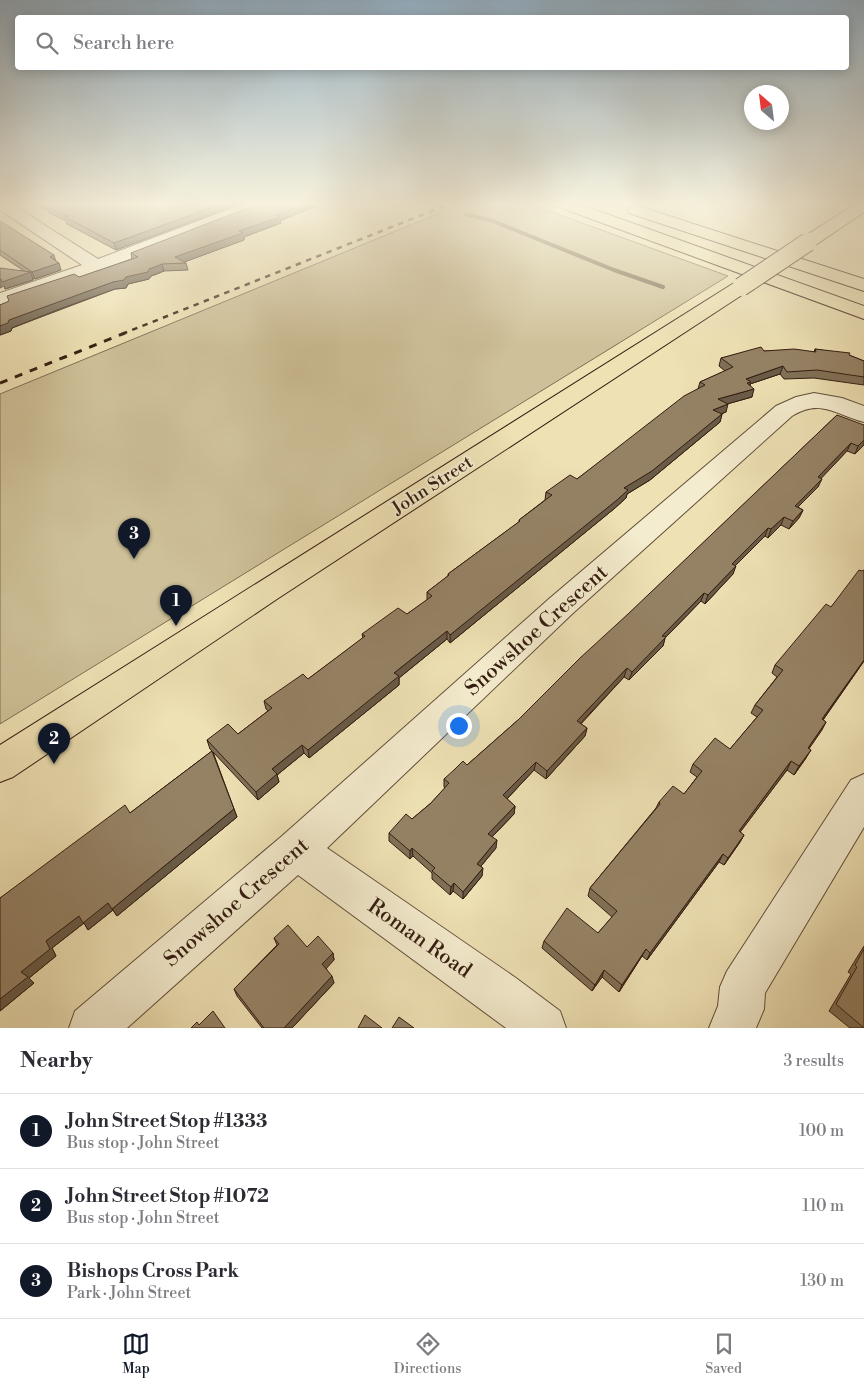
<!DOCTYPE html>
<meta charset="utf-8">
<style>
body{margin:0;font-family:"Libre Bodoni",serif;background:#f2f2f3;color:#2b2b33}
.compass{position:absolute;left:744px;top:85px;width:45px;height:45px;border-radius:50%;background:#fff;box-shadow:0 2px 12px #0003;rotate:332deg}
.you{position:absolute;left:458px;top:725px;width:18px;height:18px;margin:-12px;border:4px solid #fff;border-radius:50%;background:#1a73e8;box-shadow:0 0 0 8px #1a73e833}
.badge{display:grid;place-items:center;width:32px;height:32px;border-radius:50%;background:#111827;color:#fff;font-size:16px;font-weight:700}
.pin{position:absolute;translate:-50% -41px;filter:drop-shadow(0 1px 2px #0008)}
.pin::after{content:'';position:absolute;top:26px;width:18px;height:15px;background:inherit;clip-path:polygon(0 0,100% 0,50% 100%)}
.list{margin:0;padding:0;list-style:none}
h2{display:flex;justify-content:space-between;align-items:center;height:65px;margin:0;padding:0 20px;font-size:21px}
h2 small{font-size:16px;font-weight:400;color:#7c7c81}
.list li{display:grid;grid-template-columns:32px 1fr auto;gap:15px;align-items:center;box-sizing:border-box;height:75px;padding:0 20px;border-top:1px solid #e1e1e2}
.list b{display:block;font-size:19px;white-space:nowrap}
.list p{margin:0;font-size:16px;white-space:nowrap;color:#7c7c81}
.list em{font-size:16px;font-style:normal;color:#7c7c81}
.icon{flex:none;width:28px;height:28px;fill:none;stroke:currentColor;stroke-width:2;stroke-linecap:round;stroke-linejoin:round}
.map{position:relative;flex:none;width:864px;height:1028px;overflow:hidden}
.search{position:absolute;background:#fff;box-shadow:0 2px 12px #0003;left:15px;right:15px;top:15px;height:55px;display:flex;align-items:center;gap:12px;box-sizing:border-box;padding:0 18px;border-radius:5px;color:#7c7c81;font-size:19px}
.sheet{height:290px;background:#fff}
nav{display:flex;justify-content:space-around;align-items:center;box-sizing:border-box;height:70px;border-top:1px solid #e1e1e2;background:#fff;font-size:14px;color:#7c7c81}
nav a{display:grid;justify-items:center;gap:2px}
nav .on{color:#111827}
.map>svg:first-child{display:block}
.green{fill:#cec098;stroke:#816e54}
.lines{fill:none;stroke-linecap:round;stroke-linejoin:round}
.stream{stroke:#7e6a51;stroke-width:4}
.minor-casing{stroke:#624d39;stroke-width:2}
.major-casing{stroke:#341c10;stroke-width:2}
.highway-casing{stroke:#341c10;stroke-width:2}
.minor{fill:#f4ecce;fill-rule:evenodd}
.major{fill:#eee1b4;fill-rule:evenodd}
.highway{fill:#eee1b4;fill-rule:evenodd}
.rail-far1{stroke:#341c10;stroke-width:2.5;stroke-dasharray:5.5 5.5;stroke-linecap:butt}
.rail{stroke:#341c10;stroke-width:3;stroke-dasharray:8 8;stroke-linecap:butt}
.major-bridge-casing{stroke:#341c10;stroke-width:20;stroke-linecap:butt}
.major-bridge{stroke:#eee1b4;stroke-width:18}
.wall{fill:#807057;stroke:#341c10}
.shaded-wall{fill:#685b47;stroke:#341c10}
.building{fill:#958265;stroke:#341c10}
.labels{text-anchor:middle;stroke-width:4;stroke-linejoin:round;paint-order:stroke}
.street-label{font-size:18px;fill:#341c10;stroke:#f4ecce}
.near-street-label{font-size:21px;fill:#341c10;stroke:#f4ecce}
</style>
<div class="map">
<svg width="864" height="1028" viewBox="0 0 864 1028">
<rect width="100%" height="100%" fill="#eee1b4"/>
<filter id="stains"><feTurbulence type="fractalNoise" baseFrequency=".004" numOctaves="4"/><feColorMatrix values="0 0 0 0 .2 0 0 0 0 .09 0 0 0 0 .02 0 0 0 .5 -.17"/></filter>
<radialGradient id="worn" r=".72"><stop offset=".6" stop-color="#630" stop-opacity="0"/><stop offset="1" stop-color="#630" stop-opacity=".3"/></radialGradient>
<path class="green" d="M464 203H527L728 276 0 724V394Z"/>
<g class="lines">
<path class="stream" d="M466 214 493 221 614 270 663 287"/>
<defs>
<g id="minor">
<path d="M0 203H10L98 259 246 203H267L265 206 102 270 0 305V293L82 265 0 210Z"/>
<path d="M814 393 842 398 864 406V422C836 415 821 398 792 416L572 614 327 848 516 978 560 1011 566 1028H506L298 875 127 1028H69L75 1011 282 836 550 598 776 406 796 397Z"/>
<path d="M864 774V827L765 993 764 1009 756 1028H709L718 1006 720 987 727 971 851 780Z"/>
</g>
<g id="major">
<path d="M857 203H864V212L814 246 808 247 802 246 799 242 802 238Z"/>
<path d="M741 281 748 283 750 287 748 291 277 599 13 777 0 782V745L734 283Z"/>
</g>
<g id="highway">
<path d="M554 203H576L864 306V319L556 206Z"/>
<path d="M635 205 864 279V291L629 213 627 210 629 207Z"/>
</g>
</defs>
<use href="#minor" class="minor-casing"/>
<use href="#major" class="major-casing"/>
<use href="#highway" class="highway-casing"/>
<use href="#minor" class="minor"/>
<use href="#major" class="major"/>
<use href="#highway" class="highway"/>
<path class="rail-far1" d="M122 334 452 203"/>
<path class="rail" d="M0 383 125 333"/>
<defs>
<path id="major-bridge" d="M741 287 808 242"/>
</defs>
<use href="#major-bridge" class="major-bridge-casing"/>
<use href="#major-bridge" class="major-bridge"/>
</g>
<g class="wall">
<path d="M32 203H242L116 250 67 224 66 221 49 213V211Z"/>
<path d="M0 221 56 261 61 270 35 279 33 278V280L5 289 4 286 24 271 0 255Z"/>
<path d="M280 221 281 223 244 237V240L184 262 186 263 188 270 164 271 157 274 151 276 149 279 128 284 126 288 115 289 12 328 11 331 0 335V305L132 259 131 253Z"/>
<path d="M815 349 849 355 864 361V385L814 378 784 379 780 374 750 384 752 397 727 404 726 412 721 414H722L720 422 650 480 627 494 626 498 615 508 450 643 447 639 399 678V685L309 758 304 753 277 775 279 782 258 800 213 752 237 817 117 916 113 910 88 930 84 923 52 948 56 956 29 978 34 983 0 1011V898L130 813 212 751 210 749 207 740 238 734 268 711 266 709 264 701 308 679 363 638 362 634 407 614 427 600V592L448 576V574L519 522V520L545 500 546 492 577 479 698 389 700 382 725 371 719 366 721 358 764 351 814 352Z"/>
<path d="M837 415 864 445 855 454 847 451 821 478 818 487 798 507 803 510 799 518 789 529 781 525 768 538 765 536 735 566 733 574 705 604 701 601 665 638 663 646 629 680 624 677 581 724 587 728 585 736 546 779 534 770 507 799 515 806 514 814 492 837 496 848 481 866 482 876 463 899 453 891 450 895 432 879V873L413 856 410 859 389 841V833L412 819 431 803 445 788 444 787V779L467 765 518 720Z"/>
<path d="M864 570V661L823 720 826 722 809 748 806 758 794 775 787 770 740 832 744 835 740 842 724 865 719 862 647 960 642 956 619 992 602 977 592 991 542 948 544 941 598 933 612 917 588 896 590 888 656 808 659 802 684 794 697 777 690 772 693 764 730 749 757 717 751 713 755 705 777 677 772 673 775 665 831 607Z"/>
<path d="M274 938 307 947 333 953 334 960 326 968 334 983 292 1028H262L237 996 234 989 277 945Z"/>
<path d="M864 946V1028H850L829 1011 851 974 848 972Z"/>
</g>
<g class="shaded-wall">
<path d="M224 203H242L116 250 114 243Z"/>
<path d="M308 203H324L280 221 281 223 244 237V240L179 264 175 257Z"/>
<path d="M54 255 56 262 50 257Z"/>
<path d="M59 263 61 270 35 279 32 272Z"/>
<path d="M162 264 164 271 151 276 149 279 128 284 126 288 115 289 57 310 12 328 11 331 0 335V326L9 320 126 277Z"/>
<path d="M31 272 33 280 5 289 4 286 0 288V279Z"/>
<path d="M783 366 780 374 750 384 748 390 746 379Z"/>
<path d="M754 389 752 397 716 407 718 399Z"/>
<path d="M728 404 726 412 710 418 713 410Z"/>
<path d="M722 414 720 422 650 480 627 494 626 498 615 508 450 643V635L624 488Z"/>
<path d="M864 440V445L855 454 858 446Z"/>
<path d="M851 443 847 451 815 485 818 477Z"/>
<path d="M822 479 818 487 791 514 795 506Z"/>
<path d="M803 510 799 518 789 529 793 521Z"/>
<path d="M784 517 781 525 768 538 771 529Z"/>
<path d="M768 528 765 536 729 572 732 564Z"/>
<path d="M736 566 733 574 705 604 708 595Z"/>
<path d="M704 593 701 601 665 638 663 646 629 680 632 672 662 636Z"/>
<path d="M447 631V639L399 678V685L309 758 308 750 394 673Z"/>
<path d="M864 660V661L818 727 822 719Z"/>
<path d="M627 668 624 677 575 729 577 721Z"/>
<path d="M826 722 822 730 804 756 808 748Z"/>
<path d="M587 728 585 736 546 779 547 771Z"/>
<path d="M302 745 304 753 277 775 279 782 258 800 256 792 272 769Z"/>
<path d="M811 750 806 758 794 775 799 766Z"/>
<path d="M791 761 787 770 735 839 739 831Z"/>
<path d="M536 762 534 770 503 803V795Z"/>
<path d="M515 806 514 814 488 841V834Z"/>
<path d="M234 809 237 817 117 916 112 909Z"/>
<path d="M744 835 740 842 724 865 728 858Z"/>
<path d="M497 840 496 848 477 871V864Z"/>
<path d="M412 848 413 856 410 859V851Z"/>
<path d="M723 854 719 862 647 960 650 953Z"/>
<path d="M483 868 482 876 463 899V892Z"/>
<path d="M454 883 453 891 450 895 451 887Z"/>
<path d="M108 903 113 910 88 930 84 923 52 948 56 956 29 978 34 983 0 1011V999L46 941 79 916Z"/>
<path d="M646 949 642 956 619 992 622 985Z"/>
<path d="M333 953 334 960 324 971 322 964Z"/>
<path d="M604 970 602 977 592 991 595 985Z"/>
<path d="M332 976 334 983 292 1028H284Z"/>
</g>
<g class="building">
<path d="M43 203H224L114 243 65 217 69 216 47 207 50 206Z"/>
<path d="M261 203H308L277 215 280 217 239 231 243 233 175 257 186 263 162 264 155 267 149 269 148 272 126 277 124 280 113 282 9 320 8 323 0 326V305L9 301 7 296 74 274 79 277 138 257 131 253Z"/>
<path d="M0 221 54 255 50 257 59 263 32 272 0 250Z"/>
<path d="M0 268 31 272 2 282 1 279H0Z"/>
<path d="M761 347 764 351 794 349 816 352 815 349 850 353 849 355 864 361V377L817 370 787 372 783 366 746 379 751 382 747 383 754 389 718 399 728 404 713 410 722 414 652 471 624 488 628 490 617 500 450 635 447 631 394 673 399 676 308 750 302 745 272 769 277 774 256 792 207 740 228 724 238 734 272 708 264 701 303 674 308 679 365 636 362 634 398 608 407 614 432 596 427 592 449 575 448 574 520 521 519 520 552 495 546 492 570 475 577 479 684 396 705 385 700 382 733 367 721 358Z"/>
<path d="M837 415 864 425V440L858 446 851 443 818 477 822 479 795 506 803 510 793 521 784 517 771 529 768 528 732 564 736 566 708 595 704 593 662 636 666 637 632 672 627 668 577 721 587 728 547 771 536 762 503 795 515 806 488 834 497 840 477 864 483 868 463 892 454 883 451 887 432 871 435 868 412 848 410 851 389 833 406 814 412 819 431 803 449 783 444 779 455 769 463 761 467 765 518 720 580 658 628 614Z"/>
<path d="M859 570 862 571 864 570V660L822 719 826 722 808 748 811 750 799 766 791 761 739 831 744 835 728 858 723 854 650 953 646 949 622 985 604 970 595 985 544 941 567 908 598 933 617 911 590 888 660 804 659 802 673 786 684 794 702 771 693 764 715 738 730 749 763 710 755 705 783 670 775 665 826 604 831 607Z"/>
<path d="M212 751 234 809 112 909 108 903 83 923 79 916 46 941 50 949 21 972 28 977 0 999V898L125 805 130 813Z"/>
<path d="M288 925 307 947 318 936 333 953 322 964 332 976 284 1028H264L234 989 279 944 274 938Z"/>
<path d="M864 949V1028L836 1004 857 967 855 965Z"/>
<path d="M213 1011 225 1028H191L197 1022 199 1025Z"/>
<path d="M365 1015 382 1028H358Z"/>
<path d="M399 1017 414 1028H392Z"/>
</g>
<linearGradient id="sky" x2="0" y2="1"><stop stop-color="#91abbd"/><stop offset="0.59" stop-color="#f7f2dd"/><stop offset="1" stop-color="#f7f2dd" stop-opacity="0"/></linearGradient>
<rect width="864" height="346" fill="url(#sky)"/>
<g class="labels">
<g class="street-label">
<text transform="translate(432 485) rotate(-33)" y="6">John Street</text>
</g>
<g class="near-street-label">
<text transform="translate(536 630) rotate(-42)" y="7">Snowshoe Crescent</text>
<text transform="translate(236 902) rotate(-41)" y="7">Snowshoe Crescent</text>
<text transform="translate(420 938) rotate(35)" y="7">Roman Road</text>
</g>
</g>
<rect width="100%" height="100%" filter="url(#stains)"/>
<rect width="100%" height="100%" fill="url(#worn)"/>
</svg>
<svg class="compass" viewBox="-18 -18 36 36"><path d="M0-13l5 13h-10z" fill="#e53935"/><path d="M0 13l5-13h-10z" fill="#7c7c81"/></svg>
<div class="you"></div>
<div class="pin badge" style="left:176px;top:626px">1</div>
<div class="pin badge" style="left:54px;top:764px">2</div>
<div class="pin badge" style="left:134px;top:559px">3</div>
<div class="search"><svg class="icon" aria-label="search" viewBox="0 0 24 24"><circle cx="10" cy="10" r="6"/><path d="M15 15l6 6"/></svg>Search here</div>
</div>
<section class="sheet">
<h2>Nearby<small>3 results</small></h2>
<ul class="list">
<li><span class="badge">1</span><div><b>John Street Stop #1333</b><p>Bus stop · John Street</p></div><em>100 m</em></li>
<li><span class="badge">2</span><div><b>John Street Stop #1072</b><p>Bus stop · John Street</p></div><em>110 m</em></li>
<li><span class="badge">3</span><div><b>Bishops Cross Park</b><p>Park · John Street</p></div><em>130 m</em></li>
</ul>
</section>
<nav>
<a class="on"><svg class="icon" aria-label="map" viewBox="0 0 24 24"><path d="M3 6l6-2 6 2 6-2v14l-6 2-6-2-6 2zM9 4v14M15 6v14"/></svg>Map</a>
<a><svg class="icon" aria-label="directions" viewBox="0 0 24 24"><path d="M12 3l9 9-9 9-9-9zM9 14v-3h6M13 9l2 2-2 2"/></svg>Directions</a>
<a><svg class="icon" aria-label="saved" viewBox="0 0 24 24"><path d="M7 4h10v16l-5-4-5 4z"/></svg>Saved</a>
</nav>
